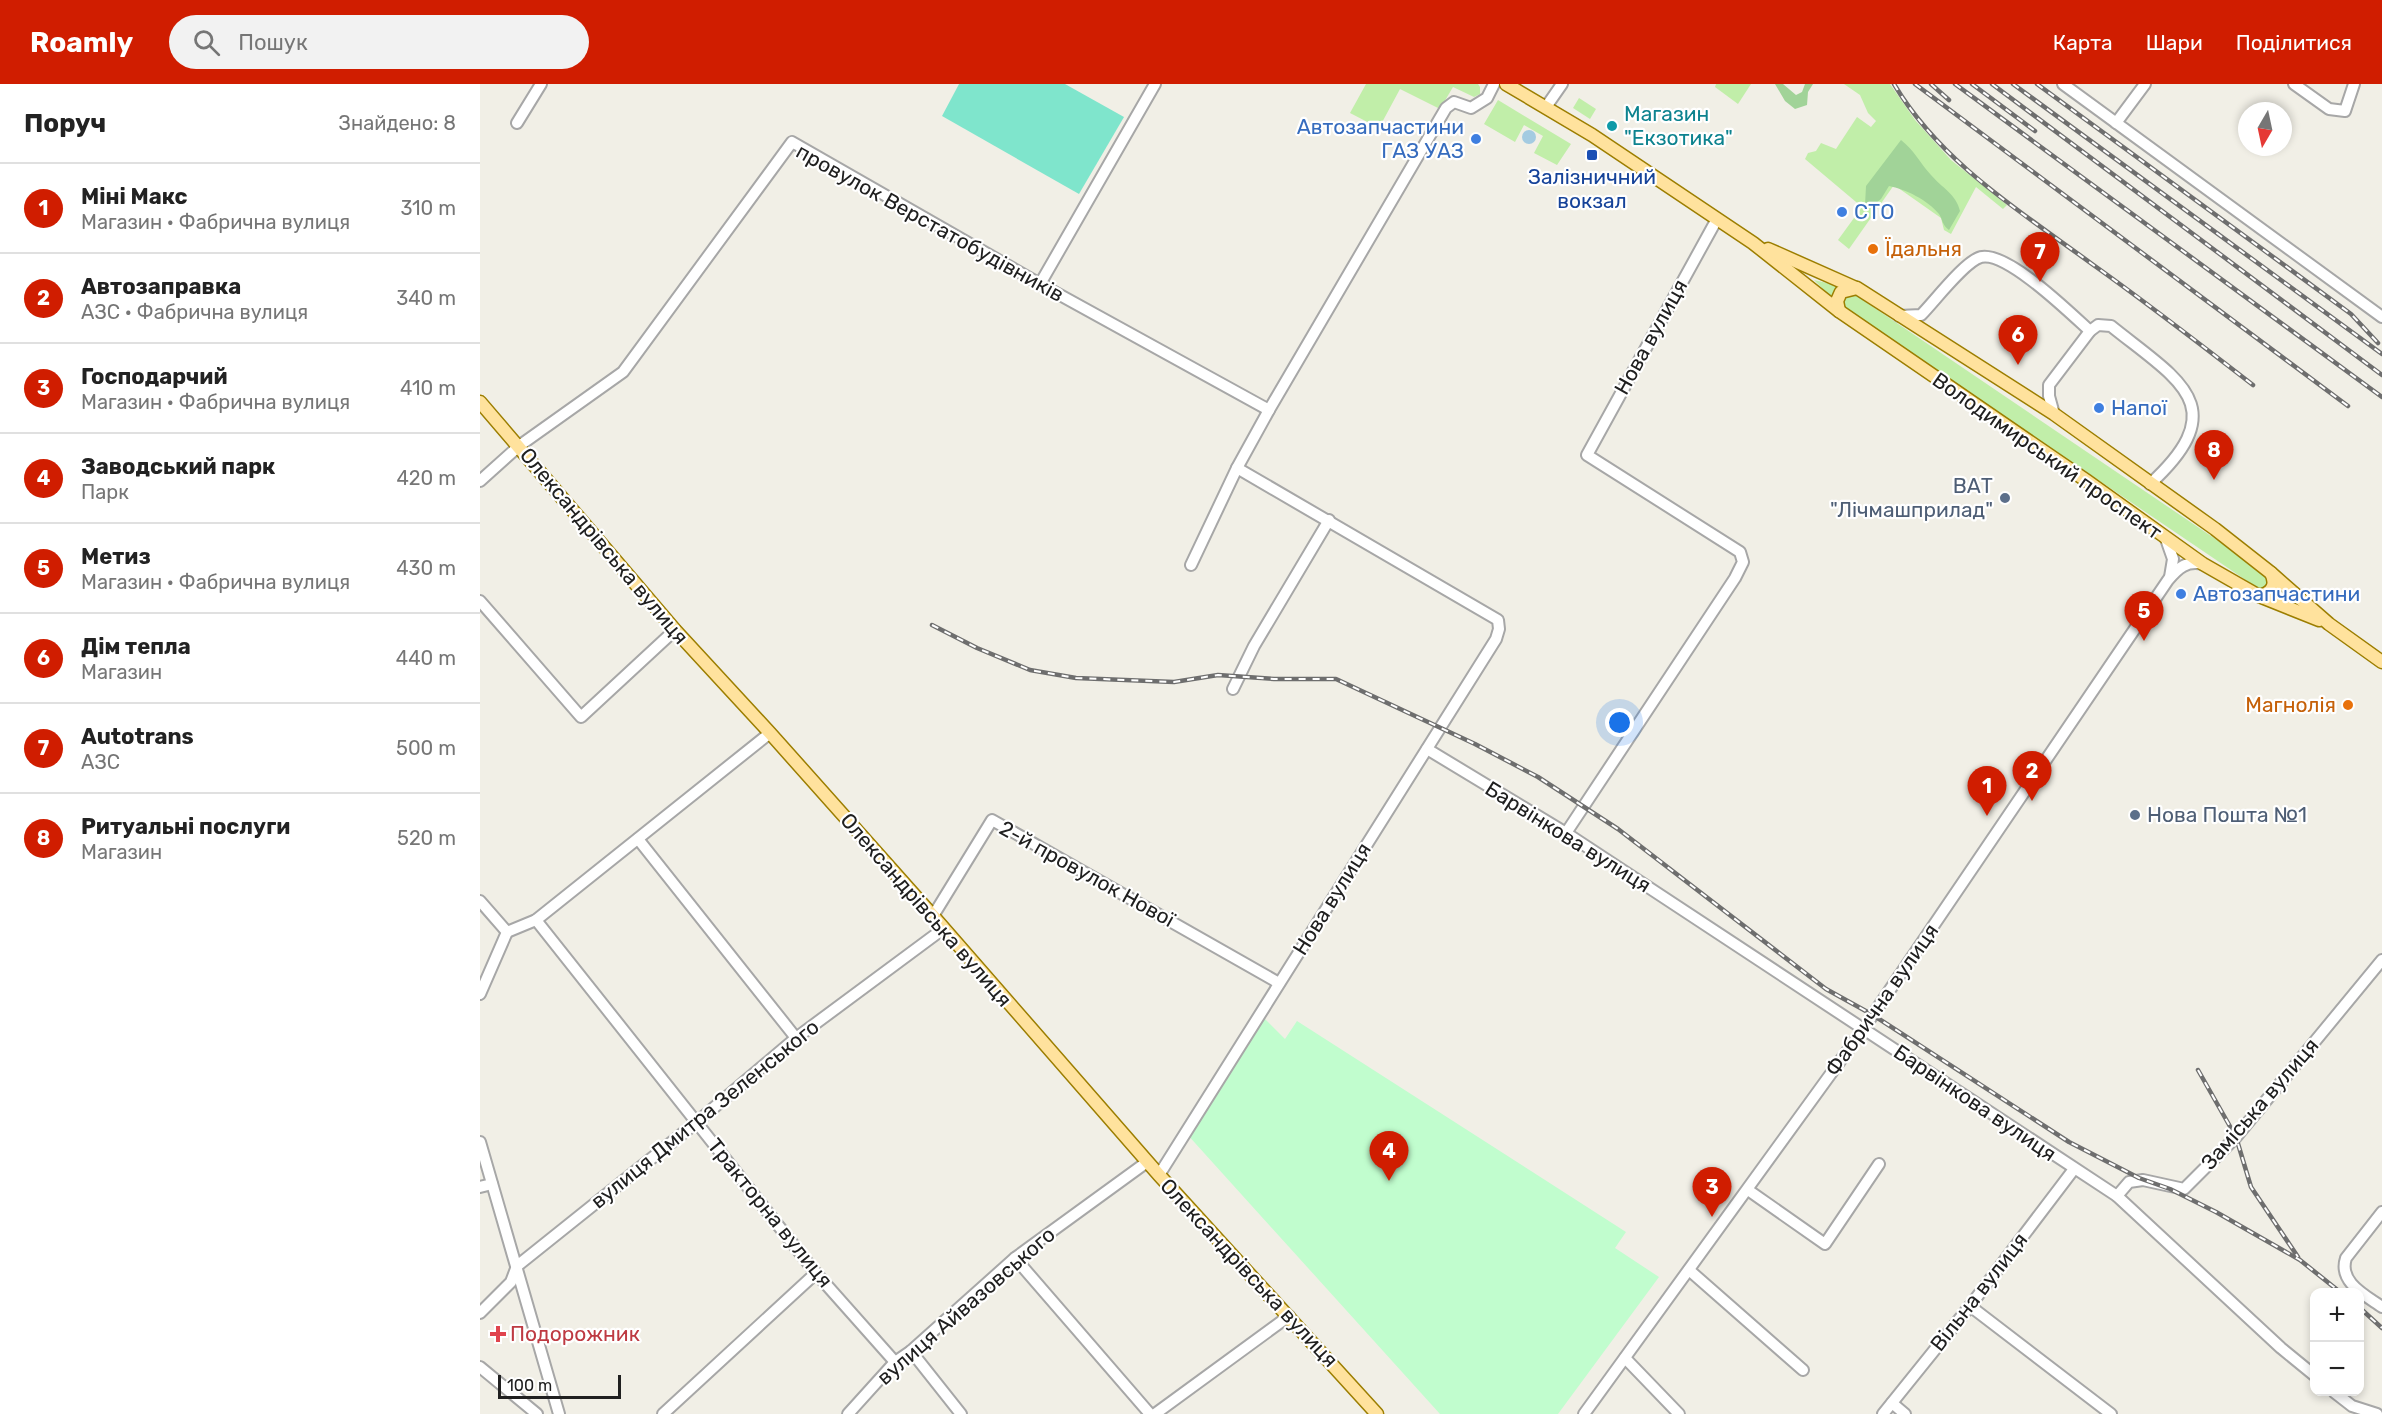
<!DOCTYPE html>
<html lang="uk">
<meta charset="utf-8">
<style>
body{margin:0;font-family:Rubik,sans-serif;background:#f2f2f2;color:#222}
.controls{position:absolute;right:18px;bottom:18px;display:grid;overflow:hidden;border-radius:12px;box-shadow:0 3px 9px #0003}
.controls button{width:54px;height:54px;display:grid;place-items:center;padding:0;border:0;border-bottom:2px solid #e0e0e0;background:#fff;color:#222;font:30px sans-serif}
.compass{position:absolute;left:1758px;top:18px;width:54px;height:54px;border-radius:50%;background:#fff;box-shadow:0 3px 9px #0003;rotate:189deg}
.scale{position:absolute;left:18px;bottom:15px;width:123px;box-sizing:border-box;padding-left:6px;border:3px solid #202020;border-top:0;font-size:16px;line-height:21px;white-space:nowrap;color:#202020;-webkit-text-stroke:4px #fff;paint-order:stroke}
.you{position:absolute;left:1140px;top:639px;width:21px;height:21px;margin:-15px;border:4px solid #fff;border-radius:50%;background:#1a73e8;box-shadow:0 0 0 9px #1a73e833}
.badge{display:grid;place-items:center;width:39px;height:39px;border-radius:50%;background:#d01d00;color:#fff;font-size:20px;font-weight:700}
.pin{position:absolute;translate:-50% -50px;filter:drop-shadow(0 2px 3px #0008)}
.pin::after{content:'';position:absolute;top:32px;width:21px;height:18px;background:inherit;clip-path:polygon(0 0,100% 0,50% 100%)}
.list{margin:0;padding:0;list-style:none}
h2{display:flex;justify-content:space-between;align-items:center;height:78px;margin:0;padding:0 24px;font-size:26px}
h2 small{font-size:20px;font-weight:400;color:#767676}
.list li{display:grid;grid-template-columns:39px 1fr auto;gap:18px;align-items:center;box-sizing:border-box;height:90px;padding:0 24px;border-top:2px solid #e0e0e0}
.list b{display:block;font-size:22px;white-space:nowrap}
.list p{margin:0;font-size:20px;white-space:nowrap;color:#767676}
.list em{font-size:20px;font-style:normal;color:#767676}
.icon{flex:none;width:33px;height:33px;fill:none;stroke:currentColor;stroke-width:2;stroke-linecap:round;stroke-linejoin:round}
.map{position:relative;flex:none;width:1902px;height:1330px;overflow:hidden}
header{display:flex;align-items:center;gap:36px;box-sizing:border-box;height:84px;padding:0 30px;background:#d01d00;color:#fff}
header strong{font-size:28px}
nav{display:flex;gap:33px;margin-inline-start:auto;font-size:21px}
.search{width:420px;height:54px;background:#f2f2f2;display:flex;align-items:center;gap:15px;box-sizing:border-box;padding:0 21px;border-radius:33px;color:#767676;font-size:22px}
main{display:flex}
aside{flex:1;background:#fff}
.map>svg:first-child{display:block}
.grass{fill:#c1eea9}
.forest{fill:#a1d398}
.park{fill:#c1fdce}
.pitch{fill:#7fe5cc}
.water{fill:#a4cbe1}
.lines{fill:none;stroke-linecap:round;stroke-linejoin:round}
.minor-casing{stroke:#a7a7a7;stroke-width:14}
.major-casing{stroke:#9c7e00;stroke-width:15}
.minor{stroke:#fff;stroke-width:10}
.major{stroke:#ffe29d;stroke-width:12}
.rail-casing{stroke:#6e6e6e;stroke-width:4.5}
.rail{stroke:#fff;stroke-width:2;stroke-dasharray:7;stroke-linecap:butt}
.culture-dot{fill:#0f9aa8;stroke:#fff;stroke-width:2}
.shop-dot{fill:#3f7fe0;stroke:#fff;stroke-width:2}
.transit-dot{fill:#1a4fb4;stroke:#fff;stroke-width:2}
.food-dot{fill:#e8710a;stroke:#fff;stroke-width:2}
.service-dot{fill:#5c6f8a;stroke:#fff;stroke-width:2}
.health-dot{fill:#e0444e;stroke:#fff;stroke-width:2}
.labels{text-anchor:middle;stroke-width:4.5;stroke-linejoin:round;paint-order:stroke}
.culture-label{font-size:21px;fill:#0d838f;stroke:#fff;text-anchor:start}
.shop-label{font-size:21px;fill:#366cbe;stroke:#fff;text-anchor:start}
.transit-label{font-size:21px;fill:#164399;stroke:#fff}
.street-label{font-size:21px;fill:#202020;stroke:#fff}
.food-label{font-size:21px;fill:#c56008;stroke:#fff;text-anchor:start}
.service-label{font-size:21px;fill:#4e5e75;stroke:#fff;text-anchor:end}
.health-label{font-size:21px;fill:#be3a42;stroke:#fff;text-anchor:start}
</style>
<header>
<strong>Roamly</strong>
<div class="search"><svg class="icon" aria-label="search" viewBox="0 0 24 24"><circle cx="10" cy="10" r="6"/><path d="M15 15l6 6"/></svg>Пошук</div>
<nav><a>Карта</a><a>Шари</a><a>Поділитися</a></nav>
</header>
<main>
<aside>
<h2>Поруч<small>Знайдено: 8</small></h2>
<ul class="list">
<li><span class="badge">1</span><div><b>Міні Макс</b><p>Магазин · Фабрична вулиця</p></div><em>310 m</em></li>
<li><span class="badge">2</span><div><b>Автозаправка</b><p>АЗС · Фабрична вулиця</p></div><em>340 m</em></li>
<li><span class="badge">3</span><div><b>Господарчий</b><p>Магазин · Фабрична вулиця</p></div><em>410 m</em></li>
<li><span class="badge">4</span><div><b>Заводський парк</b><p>Парк</p></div><em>420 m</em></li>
<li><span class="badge">5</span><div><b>Метиз</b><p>Магазин · Фабрична вулиця</p></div><em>430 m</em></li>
<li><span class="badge">6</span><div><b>Дім тепла</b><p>Магазин</p></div><em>440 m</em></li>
<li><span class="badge">7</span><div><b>Autotrans</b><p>АЗС</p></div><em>500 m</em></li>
<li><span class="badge">8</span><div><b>Ритуальні послуги</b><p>Магазин</p></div><em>520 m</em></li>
</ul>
</aside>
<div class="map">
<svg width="1902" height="1330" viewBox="0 0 1902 1330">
<rect width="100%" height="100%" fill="#f1efe6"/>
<g class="grass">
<path d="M886 0H998L1000 3V10L994 13 973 3 960 25 920 5 899 44 870 29Z"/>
<path d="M1236 0H1271L1258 20 1235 3Z"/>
<path d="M1364 0H1410L1435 36 1471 76 1527 121 1523 125 1496 103 1471 150 1464 146 1461 134 1414 101 1369 165 1358 156 1382 123 1325 75 1328 69 1336 67 1341 59 1356 65 1377 33 1391 43 1396 37 1388 29 1380 11Z"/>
<path d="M1099 14 1116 25 1110 35 1093 24Z"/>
<path d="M1018 16 1091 60 1077 81 1054 69 1063 52 1044 41 1035 58 1004 40Z"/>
<path d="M1334 196 1360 202 1355 206 1352 214Z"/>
<path d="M1374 210 1790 492 1791 499 1783 505H1779L1366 225 1363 217 1366 212Z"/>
</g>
<g class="forest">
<path d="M1295 0H1303L1316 11 1322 8 1325 0H1333L1328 8 1327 21 1315 25 1305 17Z"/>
<path d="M1421 56C1434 66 1440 79 1451 91 1462 104 1476 110 1480 127L1469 146C1462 141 1463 136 1459 130 1448 116 1425 105 1409 102L1401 115 1391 123 1385 121 1386 102Z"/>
</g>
<path class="park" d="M780 930 805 955 817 937 1146 1148 1135 1164 1179 1193 1078 1330H960L706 1049Z"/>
<path class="pitch" d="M479 0H585L644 33 599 110 462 32Z"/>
<circle class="water" cx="1049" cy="53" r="7"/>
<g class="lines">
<defs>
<g id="minor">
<path d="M1583 0 1902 233"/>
<path d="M1814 0 1849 25 1865 27 1874 0"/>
<path d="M1066 23 1082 0"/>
<path d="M37 39 61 0"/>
<path d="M1636 39 1665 0"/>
<path d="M560 200 675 0"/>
<path d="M1419 232 1441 231C1454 218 1485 177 1501 173 1527 167 1590 229 1610 247"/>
<path d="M1574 330 1569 312V301L1610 247 1618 241 1631 242C1698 296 1755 322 1670 400"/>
<path d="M0 397 39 362 143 288 312 58 560 200 789 326"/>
<path d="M1686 455 1693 475 1690 493"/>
<path d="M711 481 757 384 789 326 966 24 974 18 991 24 1007 14 1014 0"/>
<path d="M0 517 101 633 195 546"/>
<path d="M753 605 774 562 849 436"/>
<path d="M947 665 1086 749 1637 1112 1801 1264 1834 1291"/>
<path d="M1086 749 1255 494 1263 478 1260 468 1107 371 1237 135"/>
<path d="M158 755 316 954"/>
<path d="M0 817 27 848 0 910"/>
<path d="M453 832 512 736 799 899"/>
<path d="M56 836 336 1189 415 1278"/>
<path d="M27 848 56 836 290 649"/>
<path d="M0 1058 79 1330"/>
<path d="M679 1091 1016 555 1019 545 1018 536 757 384"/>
<path d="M0 1103 12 1100"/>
<path d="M1268 1106 1345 1160 1399 1080"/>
<path d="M1637 1112 1649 1098 1663 1096 1704 1105 1756 1053 1902 876"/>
<path d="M1902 1128 1866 1174C1858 1198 1885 1211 1902 1223"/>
<path d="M535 1174 670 1330"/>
<path d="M1209 1186 1323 1286"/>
<path d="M1490 1222 1631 1330"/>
<path d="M0 1229 31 1198 37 1182 217 1038 316 954 463 845"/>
<path d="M431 1267 481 1330"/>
<path d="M1145 1274 1199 1330"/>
<path d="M0 1283 57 1330"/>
<path d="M1854 1308 1872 1322 1897 1330"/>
<path d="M1412 1319 1425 1330"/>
<path d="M183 1330 336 1189"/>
<path d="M368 1330 415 1278 431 1267 535 1174 667 1078"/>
<path d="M675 1330 809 1232"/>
<path d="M1104 1330 1384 944 1688 496C1698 484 1707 476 1723 480"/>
<path d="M1403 1330 1490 1222 1594 1085"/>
</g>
<g id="major">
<path d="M1026 0 1112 51 1273 159 1359 227 1607 397 1723 480 1779 512C1792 509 1797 501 1791 489"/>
<path d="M1288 165 1376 204"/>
<path d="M1359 227 1357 217 1361 208 1377 204 1574 330 1735 445 1791 489 1849 540 1902 578"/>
<path d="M0 318 195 546 290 649 453 832 679 1091 897 1330"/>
<path d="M1779 512 1839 536"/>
</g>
</defs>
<use href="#minor" class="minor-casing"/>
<use href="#major" class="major-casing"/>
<use href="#minor" class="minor"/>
<use href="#major" class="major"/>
<defs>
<g id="rail">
<path d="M1414 0C1461 79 1540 127 1612 180 1667 219 1720 260 1773 301"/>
<path d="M1435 0 1868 322"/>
<path d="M1451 0 1469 16"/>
<path d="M1475 0 1902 313"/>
<path d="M1492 0 1555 47"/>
<path d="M1512 0 1902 291"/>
<path d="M1533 0 1902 270"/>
<path d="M1557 0 1871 230 1898 259"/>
<path d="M452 541 497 564 550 586 596 594 694 598 738 591 794 595H856L995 660 1058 693 1138 745 1346 905 1393 931 1589 1058 1659 1094 1690 1105 1736 1128 1820 1176 1860 1208"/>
<path d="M1718 986 1756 1053 1771 1103 1818 1173"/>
<path d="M1880 1224 1902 1244"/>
</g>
</defs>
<use href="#rail" class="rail-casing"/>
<use href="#rail" class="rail"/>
</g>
<circle class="culture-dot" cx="1132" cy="42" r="6"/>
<g class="shop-dot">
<circle cx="996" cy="55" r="6"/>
<circle cx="1362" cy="128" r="6"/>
<circle cx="1619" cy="324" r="6"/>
<circle cx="1701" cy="510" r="6"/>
</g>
<rect class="transit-dot" x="1106" y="65" width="12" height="12" rx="3"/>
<g class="food-dot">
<circle cx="1393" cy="165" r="6"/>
<circle cx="1868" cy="621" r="6"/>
</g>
<g class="service-dot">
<circle cx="1525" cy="414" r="6"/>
<circle cx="1655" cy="731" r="6"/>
</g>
<path class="health-dot" d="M15 1241h6v6h6v6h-6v6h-6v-6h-6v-6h6z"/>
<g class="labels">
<g class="culture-label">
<text x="1144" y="37">Магазин<tspan x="1144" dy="24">"Екзотика"</tspan></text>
</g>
<g class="shop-label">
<text x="984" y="50" text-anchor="end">Автозапчастини<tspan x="984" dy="24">ГАЗ УАЗ</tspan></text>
<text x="1374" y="135">СТО</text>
<text x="1631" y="331">Напої</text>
<text x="1713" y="517">Автозапчастини</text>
</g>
<g class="transit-label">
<text x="1112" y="100">Залізничний<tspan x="1112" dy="24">вокзал</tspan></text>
</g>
<g class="street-label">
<text transform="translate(450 139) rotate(29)" y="7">провулок Верстатобудівників</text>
<text transform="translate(1171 253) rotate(-61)" y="7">Нова вулиця</text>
<text transform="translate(1567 372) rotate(35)" y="7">Володимирський проспект</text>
<text transform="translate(124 462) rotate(50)" y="7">Олександрівська вулиця</text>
<text transform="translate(1088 753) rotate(32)" y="7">Барвінкова вулиця</text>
<text transform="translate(607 790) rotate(29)" y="7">2-й провулок Нової</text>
<text transform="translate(852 815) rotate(-58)" y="7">Нова вулиця</text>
<text transform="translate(446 826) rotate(49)" y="7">Олександрівська вулиця</text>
<text transform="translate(1402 916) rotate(-55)" y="7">Фабрична вулиця</text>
<text transform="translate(1495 1019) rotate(34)" y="7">Барвінкова вулиця</text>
<text transform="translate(1780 1020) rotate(-49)" y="7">Заміська вулиця</text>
<text transform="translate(225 1030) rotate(-39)" y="7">вулиця Дмитра Зеленського</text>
<text transform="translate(290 1129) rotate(51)" y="7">Тракторна вулиця</text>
<text transform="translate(769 1189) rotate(47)" y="7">Олександрівська вулиця</text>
<text transform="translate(1499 1208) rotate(-52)" y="7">Вільна вулиця</text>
<text transform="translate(486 1222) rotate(-41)" y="7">вулиця Айвазовського</text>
</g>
<g class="food-label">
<text x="1405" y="172">Їдальня</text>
<text x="1856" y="628" text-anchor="end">Магнолія</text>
</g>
<g class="service-label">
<text x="1513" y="409">ВАТ<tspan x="1513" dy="24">"Лічмашприлад"</tspan></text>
<text x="1667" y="738" text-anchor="start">Нова Пошта №1</text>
</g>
<g class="health-label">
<text x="30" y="1257">Подорожник</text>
</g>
</g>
</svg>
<div class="controls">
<button>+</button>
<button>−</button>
</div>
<svg class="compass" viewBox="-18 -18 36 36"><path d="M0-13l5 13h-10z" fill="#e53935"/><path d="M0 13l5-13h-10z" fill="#767676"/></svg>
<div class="scale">100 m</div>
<div class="you"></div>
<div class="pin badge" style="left:1507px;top:732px">1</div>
<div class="pin badge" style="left:1552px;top:717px">2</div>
<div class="pin badge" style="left:1232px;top:1133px">3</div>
<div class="pin badge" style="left:909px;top:1097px">4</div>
<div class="pin badge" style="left:1664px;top:557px">5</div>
<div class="pin badge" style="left:1538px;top:281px">6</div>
<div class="pin badge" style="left:1560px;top:198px">7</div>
<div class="pin badge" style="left:1734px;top:396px">8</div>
</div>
</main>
